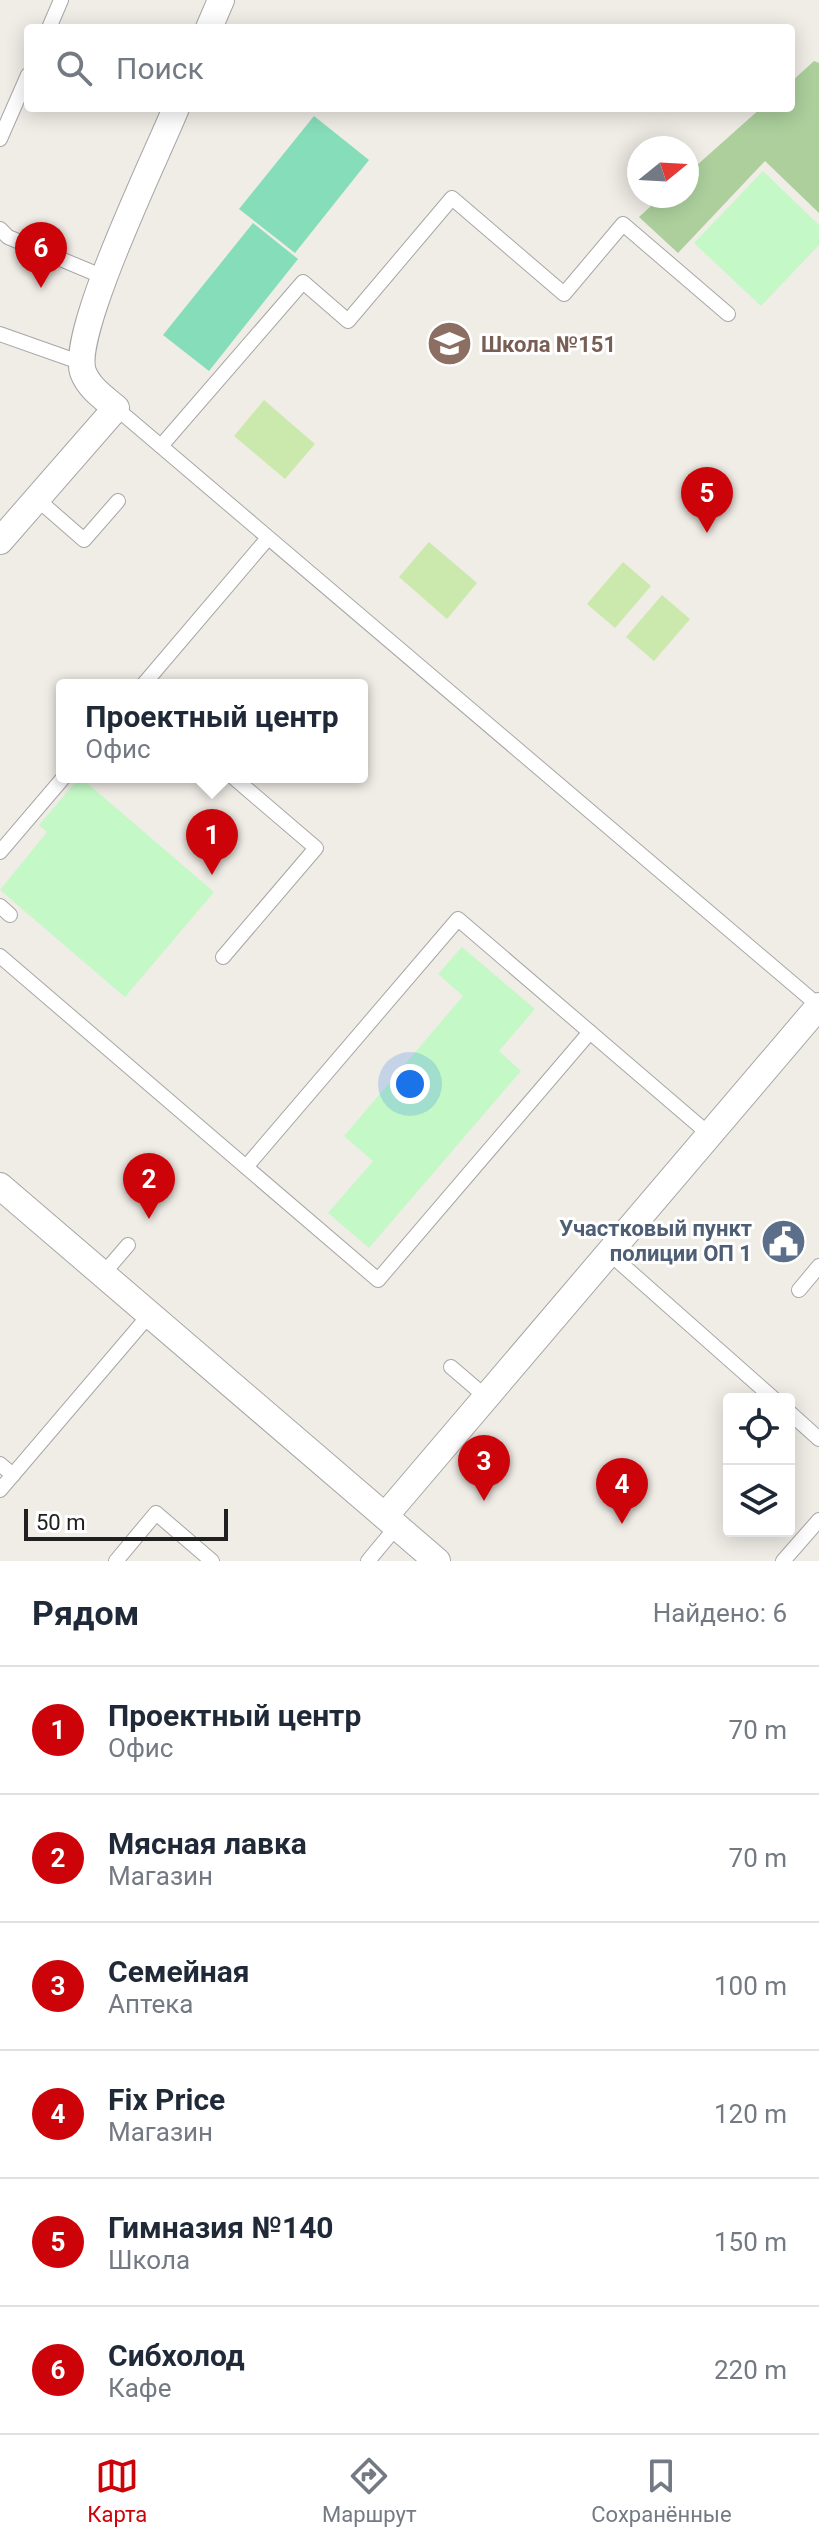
<!DOCTYPE html>
<html lang="ru">
<meta charset="utf-8">
<style>
body{margin:0;font-family:Roboto,sans-serif;background:#f2f2f3;color:#1f2937}
.controls{position:absolute;right:24px;bottom:24px;display:grid;overflow:hidden;border-radius:8px;box-shadow:0 4px 20px #0003}
.controls button{width:72px;height:72px;display:grid;place-items:center;padding:0;border:0;border-bottom:2px solid #e0e1e3;background:#fff;color:#1f2937;font:40px sans-serif}
.compass{position:absolute;left:627px;top:136px;width:72px;height:72px;border-radius:50%;background:#fff;box-shadow:0 4px 20px #0003;rotate:72deg}
.scale{position:absolute;left:24px;bottom:20px;width:204px;box-sizing:border-box;padding-left:8px;border:4px solid #202020;border-top:0;font-size:22px;line-height:28px;white-space:nowrap;color:#202020;-webkit-text-stroke:6px #fff;paint-order:stroke}
.you{position:absolute;left:410px;top:1084px;width:28px;height:28px;margin:-20px;border:6px solid #fff;border-radius:50%;background:#1a73e8;box-shadow:0 0 0 12px #1a73e833}
.badge{display:grid;place-items:center;width:52px;height:52px;border-radius:50%;background:#cc0308;color:#fff;font-size:26px;font-weight:700}
.pin{position:absolute;translate:-50% -66px;filter:drop-shadow(0 2px 4px #0008)}
.pin::after{content:'';position:absolute;top:42px;width:28px;height:24px;background:inherit;clip-path:polygon(0 0,100% 0,50% 100%)}
.popup{position:absolute;left:56px;top:679px;width:312px;height:104px;box-sizing:border-box;display:grid;place-content:center;border-radius:8px;background:#fff;filter:drop-shadow(0 2px 6px #0005);font-size:26px;white-space:nowrap;color:#747a83}
.popup b{font-size:30px;color:#1f2937}
.popup::after{content:'';position:absolute;left:50%;top:100%;margin-left:-16px;border:16px solid transparent;border-top-color:#fff}
.list{margin:0;padding:0;list-style:none}
h2{display:flex;justify-content:space-between;align-items:center;height:104px;margin:0;padding:0 32px;font-size:34px}
h2 small{font-size:26px;font-weight:400;color:#747a83}
.list li{display:grid;grid-template-columns:52px 1fr auto;gap:24px;align-items:center;box-sizing:border-box;height:128px;padding:0 32px;border-top:2px solid #e0e1e3}
.list b{display:block;font-size:30px;white-space:nowrap}
.list p{margin:0;font-size:26px;white-space:nowrap;color:#747a83}
.list em{font-size:26px;font-style:normal;color:#747a83}
.icon{flex:none;width:44px;height:44px;fill:none;stroke:currentColor;stroke-width:2;stroke-linecap:round;stroke-linejoin:round}
.map{position:relative;flex:none;width:819px;height:1561px;overflow:hidden}
.search{position:absolute;background:#fff;box-shadow:0 4px 20px #0003;left:24px;right:24px;top:24px;height:88px;display:flex;align-items:center;gap:20px;box-sizing:border-box;padding:0 28px;border-radius:8px;color:#747a83;font-size:30px}
.sheet{height:872px;background:#fff}
nav{display:flex;justify-content:space-around;align-items:center;box-sizing:border-box;height:112px;border-top:2px solid #e0e1e3;background:#fff;font-size:22px;color:#747a83}
nav a{display:grid;justify-items:center;gap:4px}
nav .on{color:#cc0308}
.map>svg:first-child{display:block}
.grass{fill:#cce9ad}
.forest{fill:#accf9c}
.park{fill:#c4f9c7}
.pitch{fill:#86ddb9}
.lines{fill:none;stroke-linecap:round;stroke-linejoin:round}
.lane-casing{stroke:#a7a7a7;stroke-width:16}
.street-casing{stroke:#a7a7a7;stroke-width:28}
.lane{stroke:#fff;stroke-width:14}
.street{stroke:#fff;stroke-width:26}
.labels{text-anchor:middle;stroke-width:6;stroke-linejoin:round;paint-order:stroke}
.education-label{font-size:22px;font-weight:bold;fill:#785e54;stroke:#fff;text-anchor:start}
.service-label{font-size:22px;font-weight:bold;fill:#4e5e75;stroke:#fff;text-anchor:end}
</style>
<div class="map">
<svg width="819" height="1561" viewBox="0 0 819 1561">
<rect width="100%" height="100%" fill="#f0ece6"/>
<g class="grass">
<path d="M264 400 315 444 285 479 234 436Z"/>
<path d="M429 542 477 583 447 619 399 577Z"/>
<path d="M623 562 651 586 615 628 587 604Z"/>
<path d="M662 595 690 619 654 661 626 637Z"/>
</g>
<path class="forest" d="M814 61 819 63V213L765 161 678 253 639 217 662 196H687V174L761 108H791V82Z"/>
<g class="park">
<path d="M763 171 819 225V245L761 306 694 243Z"/>
<path d="M80 777 214 892 125 997 0 890 47 832 39 825Z"/>
<path d="M462 947 535 1009 499 1051 521 1071 369 1248 328 1213 373 1161 344 1136 463 996 438 974Z"/>
</g>
<g class="pitch">
<path d="M314 116 369 160 295 253 239 209Z"/>
<path d="M253 223 298 259 209 371 163 335Z"/>
</g>
<g class="lines">
<defs>
<g id="lane">
<path d="M49 28 61 0"/>
<path d="M0 139 28 75"/>
<path d="M0 229 8 237 106 278"/>
<path d="M0 334 82 363"/>
<path d="M116 408 819 1006"/>
<path d="M161 446 303 282 348 321 452 198 564 294 623 224 728 314"/>
<path d="M37 499 84 540 118 501"/>
<path d="M143 685 268 538"/>
<path d="M0 852 64 777"/>
<path d="M0 906 10 915"/>
<path d="M0 956 246 1167 458 919 710 1135"/>
<path d="M223 957 316 848 233 777"/>
<path d="M246 1167 378 1280 590 1032"/>
<path d="M609 1253 774 1399"/>
<path d="M103 1274 128 1245"/>
<path d="M799 1290 819 1266"/>
<path d="M451 1367 486 1397"/>
<path d="M789 1412 819 1439"/>
<path d="M0 1464 13 1475"/>
<path d="M0 1490 150 1314"/>
<path d="M116 1561 156 1513 212 1561"/>
<path d="M368 1561 397 1526"/>
<path d="M783 1561 819 1520"/>
</g>
<g id="street">
<path d="M209 28 221 0"/>
<path d="M0 541 116 408C104 398 89 388 83 372 70 333 157 155 176 108"/>
<path d="M0 1186 437 1561"/>
<path d="M385 1516 819 1006"/>
</g>
</defs>
<use href="#lane" class="lane-casing"/>
<use href="#street" class="street-casing"/>
<use href="#lane" class="lane"/>
<use href="#street" class="street"/>
</g>
<defs>
<symbol id="school-disc" viewBox="-11 -11 22 22"><circle r="9.5" fill="#8d6e63" stroke="#fff"/><path d="M0-5L7-2L0 1L-7-2ZM-4 1L0 2.5L4 1V4Q0 6-4 4Z" fill="#fff"/></symbol>
<symbol id="civic-disc" viewBox="-11 -11 22 22"><circle r="9.5" fill="#5c6f8a" stroke="#fff"/><path d="M-.6-6.5H3V-4.5H.6V-3L4-1V1h2V6H-6V1h2V-1L-.6-3ZM-1.2 2.5V6h2.4V2.5Z" fill="#fff"/></symbol>
</defs>
<g fill-rule="evenodd">
<use href="#school-disc" x="424" y="318" width="51" height="51"/>
<use href="#civic-disc" x="758" y="1216" width="51" height="51"/>
</g>
<g class="labels">
<g class="education-label">
<text x="481" y="352">Школа №151</text>
</g>
<g class="service-label">
<text x="752" y="1236">Участковый пункт<tspan x="752" dy="25">полиции ОП 1</tspan></text>
</g>
</g>
</svg>
<div class="controls">
<button><svg class="icon" aria-label="locate" viewBox="0 0 24 24"><circle cx="12" cy="12" r="6"/><path d="M12 2v4M12 18v4M2 12h4M18 12h4"/></svg></button>
<button><svg class="icon" aria-label="layers" viewBox="0 0 24 24"><path d="M12 4l9 5-9 5-9-5zM3 14l9 5 9-5"/></svg></button>
</div>
<svg class="compass" viewBox="-18 -18 36 36"><path d="M0-13l5 13h-10z" fill="#e53935"/><path d="M0 13l5-13h-10z" fill="#747a83"/></svg>
<div class="scale">50 m</div>
<div class="you"></div>
<div class="pin badge" style="left:212px;top:875px">1</div>
<div class="popup"><b>Проектный центр</b>Офис</div>
<div class="pin badge" style="left:149px;top:1219px">2</div>
<div class="pin badge" style="left:484px;top:1501px">3</div>
<div class="pin badge" style="left:622px;top:1524px">4</div>
<div class="pin badge" style="left:707px;top:533px">5</div>
<div class="pin badge" style="left:41px;top:288px">6</div>
<div class="search"><svg class="icon" aria-label="search" viewBox="0 0 24 24"><circle cx="10" cy="10" r="6"/><path d="M15 15l6 6"/></svg>Поиск</div>
</div>
<section class="sheet">
<h2>Рядом<small>Найдено: 6</small></h2>
<ul class="list">
<li><span class="badge">1</span><div><b>Проектный центр</b><p>Офис</p></div><em>70 m</em></li>
<li><span class="badge">2</span><div><b>Мясная лавка</b><p>Магазин</p></div><em>70 m</em></li>
<li><span class="badge">3</span><div><b>Семейная</b><p>Аптека</p></div><em>100 m</em></li>
<li><span class="badge">4</span><div><b>Fix Price</b><p>Магазин</p></div><em>120 m</em></li>
<li><span class="badge">5</span><div><b>Гимназия №140</b><p>Школа</p></div><em>150 m</em></li>
<li><span class="badge">6</span><div><b>Сибхолод</b><p>Кафе</p></div><em>220 m</em></li>
</ul>
</section>
<nav>
<a class="on"><svg class="icon" aria-label="map" viewBox="0 0 24 24"><path d="M3 6l6-2 6 2 6-2v14l-6 2-6-2-6 2zM9 4v14M15 6v14"/></svg>Карта</a>
<a><svg class="icon" aria-label="directions" viewBox="0 0 24 24"><path d="M12 3l9 9-9 9-9-9zM9 14v-3h6M13 9l2 2-2 2"/></svg>Маршрут</a>
<a><svg class="icon" aria-label="saved" viewBox="0 0 24 24"><path d="M7 4h10v16l-5-4-5 4z"/></svg>Сохранённые</a>
</nav>
